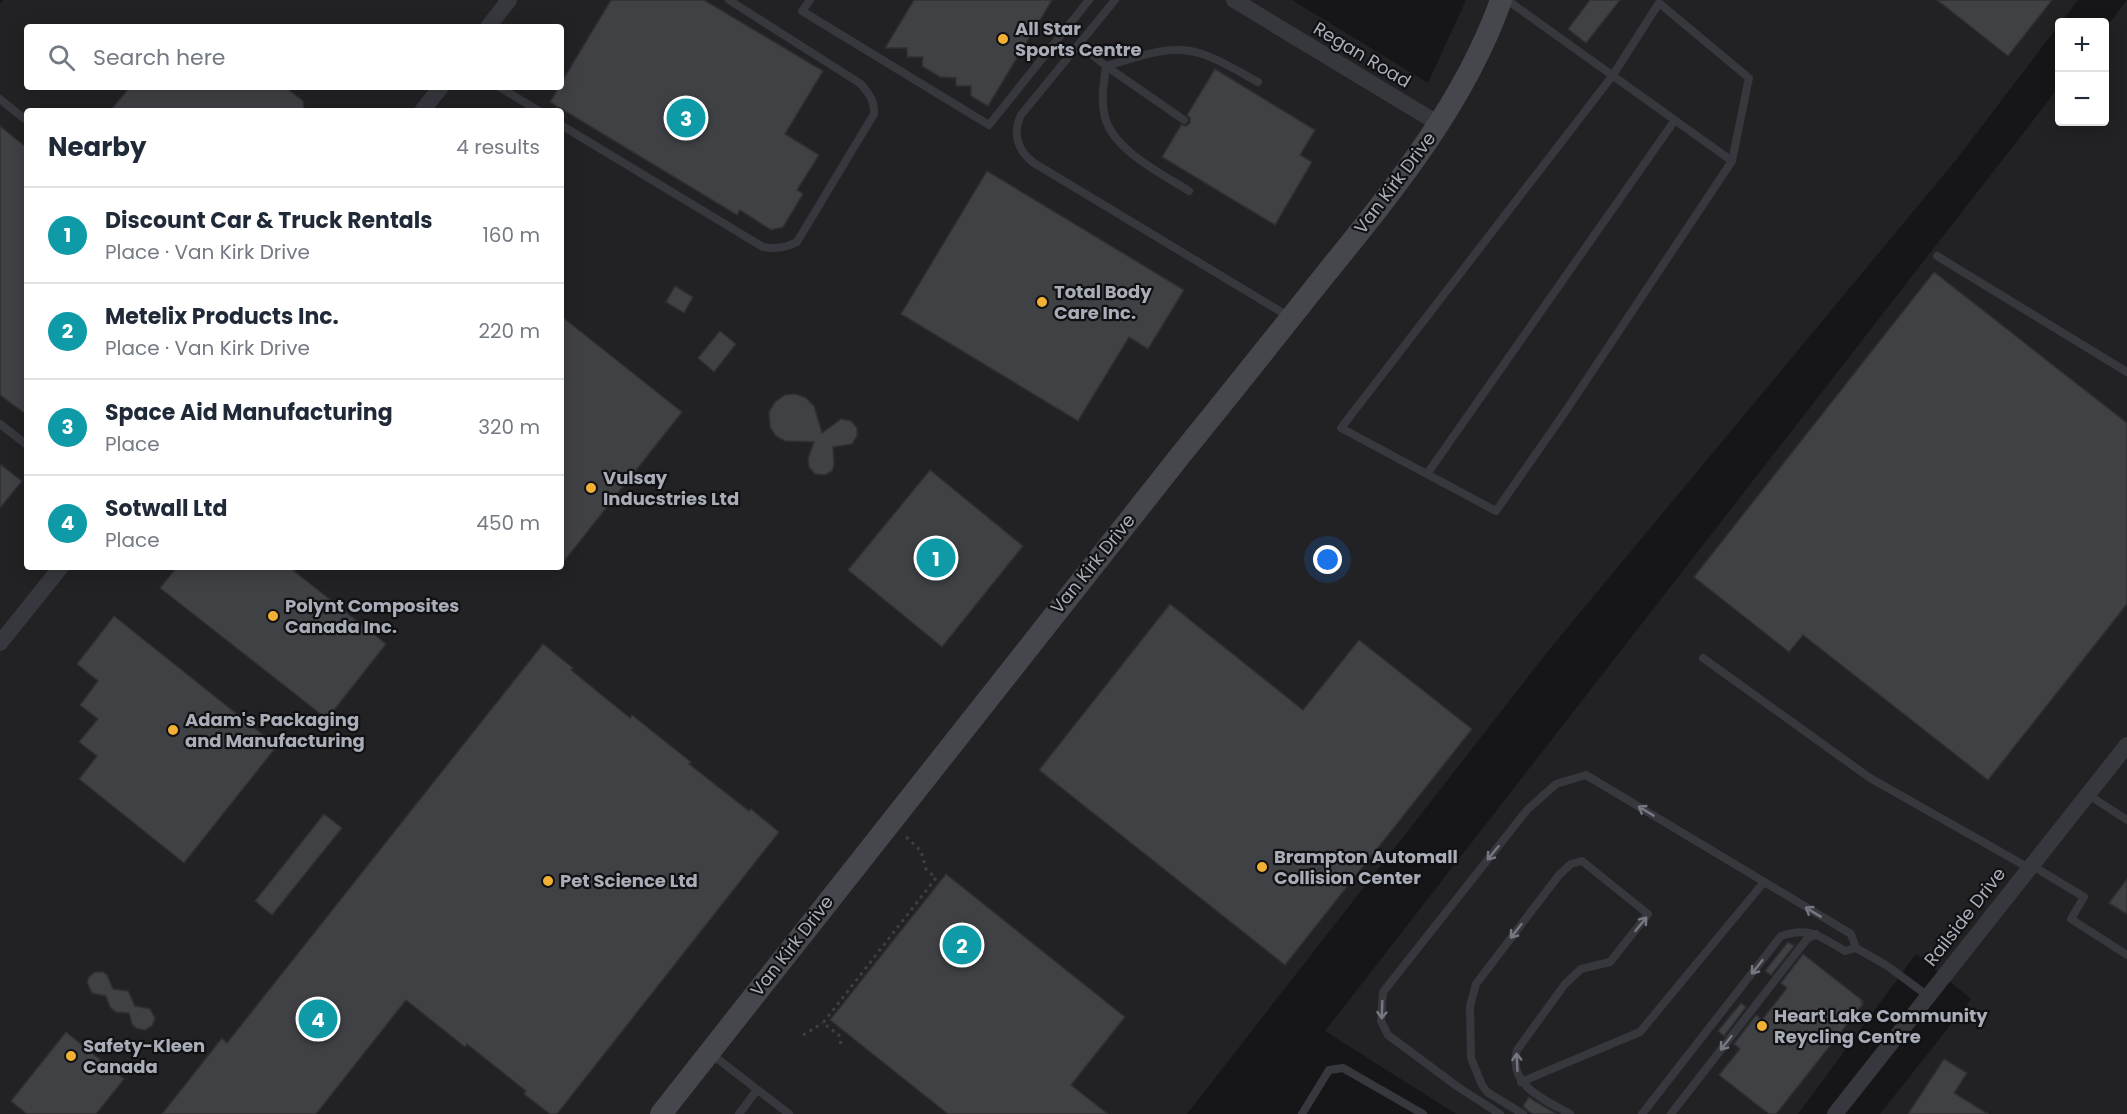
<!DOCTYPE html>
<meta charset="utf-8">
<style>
body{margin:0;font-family:Poppins,sans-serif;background:#f2f2f3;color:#1f2937}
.controls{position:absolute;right:18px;top:18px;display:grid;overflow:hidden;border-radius:6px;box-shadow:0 3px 15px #0003}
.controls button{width:54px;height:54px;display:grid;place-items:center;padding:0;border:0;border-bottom:2px solid #e0e1e3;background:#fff;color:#1f2937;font:30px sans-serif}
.you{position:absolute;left:1328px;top:560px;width:21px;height:21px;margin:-15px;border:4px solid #fff;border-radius:50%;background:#1a73e8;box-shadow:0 0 0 9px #1a73e833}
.badge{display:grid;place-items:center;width:39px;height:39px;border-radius:50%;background:#2563eb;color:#fff;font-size:20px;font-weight:700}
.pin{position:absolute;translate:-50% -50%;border:3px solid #fff;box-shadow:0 2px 6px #0006}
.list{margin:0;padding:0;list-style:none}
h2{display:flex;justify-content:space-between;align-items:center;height:78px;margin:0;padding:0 24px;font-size:26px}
h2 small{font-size:20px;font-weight:400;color:#747a83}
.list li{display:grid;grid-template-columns:39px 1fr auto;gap:18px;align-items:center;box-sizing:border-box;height:96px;padding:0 24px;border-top:2px solid #e0e1e3}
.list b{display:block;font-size:22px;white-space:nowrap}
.list p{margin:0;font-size:20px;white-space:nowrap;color:#747a83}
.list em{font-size:20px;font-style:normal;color:#747a83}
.icon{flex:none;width:33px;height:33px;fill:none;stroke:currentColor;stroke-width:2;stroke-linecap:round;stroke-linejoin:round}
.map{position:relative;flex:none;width:2127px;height:1114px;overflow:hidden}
.search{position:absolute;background:#fff;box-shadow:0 3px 15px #0003;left:24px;top:24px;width:540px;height:66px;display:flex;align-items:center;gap:15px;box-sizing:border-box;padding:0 21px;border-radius:6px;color:#747a83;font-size:22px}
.panel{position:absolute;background:#fff;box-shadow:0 3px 15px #0003;left:24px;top:108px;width:540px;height:462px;border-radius:6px}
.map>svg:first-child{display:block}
.built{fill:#222225;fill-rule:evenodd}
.building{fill:#404145;stroke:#303034;stroke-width:1.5}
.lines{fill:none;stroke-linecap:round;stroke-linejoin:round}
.path{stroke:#3d3f44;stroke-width:3;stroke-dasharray:3 4.5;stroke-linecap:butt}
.lane{stroke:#37383d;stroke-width:8}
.street{stroke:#37383d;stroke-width:16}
.secondary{stroke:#45474d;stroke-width:22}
.oneway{stroke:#757881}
.poi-dot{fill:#f2b134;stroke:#111113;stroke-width:2}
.labels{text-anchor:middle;stroke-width:4.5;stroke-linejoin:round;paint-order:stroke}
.poi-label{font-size:18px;font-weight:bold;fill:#a8adb8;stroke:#111113;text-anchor:start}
.street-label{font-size:18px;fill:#a8adb8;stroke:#111113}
</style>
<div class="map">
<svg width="2127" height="1114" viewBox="0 0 2127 1114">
<rect width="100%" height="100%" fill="#161618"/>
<g class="built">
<path d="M3 0H1292L1428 83 1466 0H2078L1956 160 1549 650 1187 1114H0V4ZM27 27H561V87H27ZM27 111H561V567H27Z"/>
<path d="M2127 0V1114H1880L1971 999 1916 954 1798 1114H1456L1325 1031 2059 87 2060 122H2104L2105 29Z"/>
</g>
<g class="building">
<path d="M611 0H704L823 71 785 134 819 155 797 190 803 194 783 227 771 230 740 210 737 215 550 102 559 87H561V83Z"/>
<path d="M914 0H1052L988 106 971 96V86H956V78L940 77 922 66 923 57H907V48H885Z"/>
<path d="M1590 0H1620L1586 43 1568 29Z"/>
<path d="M1937 0H2052L2008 56Z"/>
<path d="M1215 69 1315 130 1300 155 1312 162 1275 225 1162 157 1181 125 1186 126 1190 123V118L1187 115Z"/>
<path d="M130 87H285L303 101 304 111H110Z"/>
<path d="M0 126 27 148V415L0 395Z"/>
<path d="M987 171 1184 290 1148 349 1129 337 1078 421 901 314Z"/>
<path d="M1934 272 2127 423V604L1988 780 1803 635 1789 652 1694 577Z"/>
<path d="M675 286 693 297 684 313 666 302Z"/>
<path d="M561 316 682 412 561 565Z"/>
<path d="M720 331 736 344 714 372 698 358Z"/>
<path d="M796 394 806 398 814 406 822 433 841 419 851 421 857 428V436L852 444 833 447 834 465 832 471 825 475 815 474 809 467 808 459 814 442 785 441 776 436 770 427 769 412 775 402 785 395Z"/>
<path d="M0 464 22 481 0 508Z"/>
<path d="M930 470 1023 546 942 647 848 570Z"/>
<path d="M177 567H289L386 644 327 719 160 588Z"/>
<path d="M1170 604 1303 710 1359 640 1472 729 1285 965 1039 770Z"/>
<path d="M114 616 277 746 184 863 79 779 97 756 79 742 98 719 80 705 98 681 77 664Z"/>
<path d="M543 644 573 668 571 670 630 718 632 715 691 762 689 764 749 811 751 809 779 832 557 1114H550L524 1094 526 1091 467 1044 465 1047 406 1000 316 1114H162L222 1038 227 1043Z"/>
<path d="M324 814 342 828 272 915 255 901Z"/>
<path d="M946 874 1125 1017 1071 1085 1108 1114H948L830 1020Z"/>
<path d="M2127 879V914L2109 903Z"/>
<path d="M1788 942 1794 946 1771 975 1765 971Z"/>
<path d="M1803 954 1863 1001 1861 1002 1863 1004 1776 1114H1769L1719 1075 1740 1049 1734 1044 1756 1015 1762 1020 1787 988 1781 983Z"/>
<path d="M95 972H103L107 975 113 989 128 991 135 1006 150 1009 155 1018 152 1026 145 1030 136 1028 132 1024 129 1013 116 1012 110 1007 106 996 92 993 87 982 89 977Z"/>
<path d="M1741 1003 1746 1007 1724 1036 1718 1031Z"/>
<path d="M66 1032 124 1079 96 1114H27L11 1101Z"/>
<path d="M1944 1059 1967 1073 1954 1093 1988 1114H1908Z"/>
<path d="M1529 1097 1536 1102 1557 1114H1533L1528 1111 1523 1106Z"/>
</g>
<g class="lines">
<g class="path">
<path d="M803 1035 823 1023"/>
<path d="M841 1044 839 1035 823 1023 936 878 926 869 921 851 904 835"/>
</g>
<g class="lane">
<path d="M810 0 802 11 989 125 1089 0"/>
<path d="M1115 0 1021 115C1012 134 1018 151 1034 163L1288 316"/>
<path d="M1507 0 1732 161"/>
<path d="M1659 3 1749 78 1732 161 1565 412 1496 511 1341 428 1613 75Z"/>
<path d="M1079 44 1106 66 1184 120"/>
<path d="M499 87 539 111"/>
<path d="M0 99 27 121"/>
<path d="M561 125 763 247C776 249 785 248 797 242L874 114C875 101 869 94 861 84L729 0"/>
<path d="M1189 191C1161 173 1110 149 1104 113 1101 98 1104 82 1106 66 1135 58 1168 44 1199 53 1220 59 1239 72 1258 82"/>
<path d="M1937 256 2127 372"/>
<path d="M0 424 27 445"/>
<path d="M1427 474 1675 120"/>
<path d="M1703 658 1870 778 2029 868"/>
<path d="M2087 794 2127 820"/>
<path d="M2031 865 2084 897 2071 919 2127 955"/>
<path d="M710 1053 789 1114"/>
<path d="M1521 1082 1640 1032 1764 882"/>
<path d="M739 1114 757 1090"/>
<path d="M1302 1114 1329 1070 1343 1068 1423 1114"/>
<path d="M1500 1114 1458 1087 1388 1035 1381 1021 1383 992 1527 810 1556 784 1586 775 1851 934 1856 948 1886 965 1928 996"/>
<path d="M1523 1114 1487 1092 1482 1085 1471 1058 1470 1006 1476 984 1559 875 1571 864 1582 861 1648 914 1610 962 1581 969 1565 984 1517 1050C1507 1085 1545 1100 1570 1114"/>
<path d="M1642 1114 1781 936C1810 926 1821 937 1845 951L1856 948"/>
<path d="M1671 1114 1807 939 1816 934"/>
</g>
<g class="street">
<path d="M1234 0 1439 124"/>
<path d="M488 27 509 0"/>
<path d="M422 111 441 87"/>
<path d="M0 643 61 567"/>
<path d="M1835 1114 2127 745"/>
</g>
<path class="secondary" d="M661 1114C835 893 1008 671 1183 452 1232 392 1280 331 1328 271 1395 188 1465 102 1501 0"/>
</g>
<defs><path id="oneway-shaft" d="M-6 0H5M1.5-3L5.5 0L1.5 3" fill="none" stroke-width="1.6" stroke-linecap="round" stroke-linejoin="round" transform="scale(1.5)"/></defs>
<g class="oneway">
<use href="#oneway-shaft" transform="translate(1646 811) rotate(-149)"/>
<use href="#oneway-shaft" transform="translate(1493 853) rotate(129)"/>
<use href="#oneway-shaft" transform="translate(1813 912) rotate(-149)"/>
<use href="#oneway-shaft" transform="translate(1641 924) rotate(-51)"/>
<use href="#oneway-shaft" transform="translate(1516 931) rotate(128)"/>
<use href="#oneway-shaft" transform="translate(1757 967) rotate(128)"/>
<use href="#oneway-shaft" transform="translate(1382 1010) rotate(92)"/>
<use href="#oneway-shaft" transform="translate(1726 1043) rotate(128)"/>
<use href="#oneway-shaft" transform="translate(1517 1062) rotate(-93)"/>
</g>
<g class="poi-dot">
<circle cx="1003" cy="39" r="6"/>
<circle cx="1042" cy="302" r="6"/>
<circle cx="591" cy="488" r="6"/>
<circle cx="273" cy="616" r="6"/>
<circle cx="173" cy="730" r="6"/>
<circle cx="1262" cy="867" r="6"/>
<circle cx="548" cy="881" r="6"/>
<circle cx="1762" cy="1026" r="6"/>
<circle cx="71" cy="1056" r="6"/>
</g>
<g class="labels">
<g class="poi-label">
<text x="1015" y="35">All Star<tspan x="1015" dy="21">Sports Centre</tspan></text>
<text x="1054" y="298">Total Body<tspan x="1054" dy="21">Care Inc.</tspan></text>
<text x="603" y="484">Vulsay<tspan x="603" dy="21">Inducstries Ltd</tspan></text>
<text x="285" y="612">Polynt Composites<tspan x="285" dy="21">Canada Inc.</tspan></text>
<text x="185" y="726">Adam's Packaging<tspan x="185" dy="21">and Manufacturing</tspan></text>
<text x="1274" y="863">Brampton Automall<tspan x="1274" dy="21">Collision Center</tspan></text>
<text x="560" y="887">Pet Science Ltd</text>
<text x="1774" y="1022">Heart Lake Community<tspan x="1774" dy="21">Reycling Centre</tspan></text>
<text x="83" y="1052">Safety-Kleen<tspan x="83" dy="21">Canada</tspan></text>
</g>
<g class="street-label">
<text transform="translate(1362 55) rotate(31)" y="6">Regan Road</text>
<text transform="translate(1395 183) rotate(-53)" y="6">Van Kirk Drive</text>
<text transform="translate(1093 564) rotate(-51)" y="6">Van Kirk Drive</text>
<text transform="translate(1965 917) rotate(-52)" y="6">Railside Drive</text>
<text transform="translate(792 946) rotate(-52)" y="6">Van Kirk Drive</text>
</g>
</g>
</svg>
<div class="controls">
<button>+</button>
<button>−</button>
</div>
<div class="you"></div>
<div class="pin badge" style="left:936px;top:558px;background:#0f9aa8">1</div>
<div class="pin badge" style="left:962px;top:945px;background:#0f9aa8">2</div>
<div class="pin badge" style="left:686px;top:118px;background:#0f9aa8">3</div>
<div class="pin badge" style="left:318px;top:1019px;background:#0f9aa8">4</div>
<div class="search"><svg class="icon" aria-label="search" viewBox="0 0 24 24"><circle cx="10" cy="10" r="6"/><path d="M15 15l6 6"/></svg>Search here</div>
<section class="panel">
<h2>Nearby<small>4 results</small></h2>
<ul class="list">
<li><span class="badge" style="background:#0f9aa8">1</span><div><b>Discount Car &amp; Truck Rentals</b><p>Place · Van Kirk Drive</p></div><em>160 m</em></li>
<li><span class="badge" style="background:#0f9aa8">2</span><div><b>Metelix Products Inc.</b><p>Place · Van Kirk Drive</p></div><em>220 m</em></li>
<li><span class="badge" style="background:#0f9aa8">3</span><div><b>Space Aid Manufacturing</b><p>Place</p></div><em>320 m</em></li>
<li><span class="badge" style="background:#0f9aa8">4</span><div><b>Sotwall Ltd</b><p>Place</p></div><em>450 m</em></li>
</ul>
</section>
</div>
